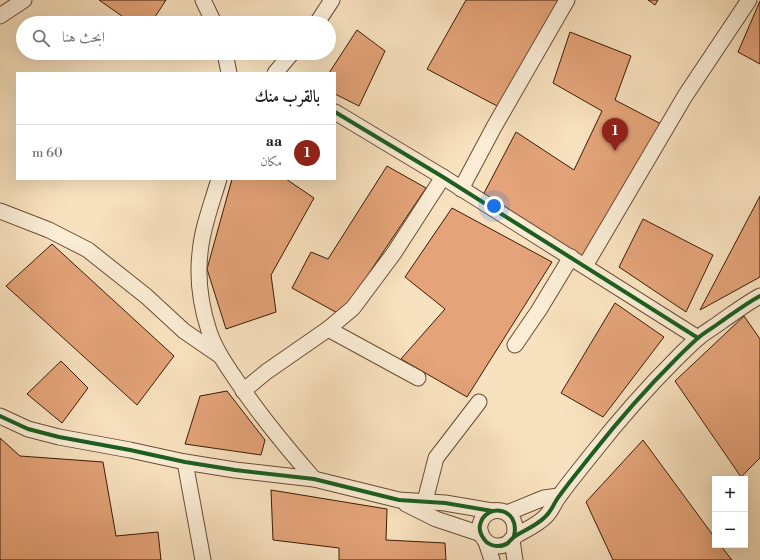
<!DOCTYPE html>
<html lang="ar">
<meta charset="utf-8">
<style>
body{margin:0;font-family:"Libre Bodoni",Amiri,serif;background:#f2f2f2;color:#202124;direction:rtl}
.controls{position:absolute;right:12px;bottom:12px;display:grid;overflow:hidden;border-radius:0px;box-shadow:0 4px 16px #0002}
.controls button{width:36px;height:36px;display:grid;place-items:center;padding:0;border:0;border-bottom:1px solid #e0e0e0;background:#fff;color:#202124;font:20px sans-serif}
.you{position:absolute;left:494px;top:206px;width:14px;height:14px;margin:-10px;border:3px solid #fff;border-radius:50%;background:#1a73e8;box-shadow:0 0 0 6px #1a73e833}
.badge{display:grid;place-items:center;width:26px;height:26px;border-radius:50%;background:#8f2418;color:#fff;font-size:13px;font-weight:700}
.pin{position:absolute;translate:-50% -33px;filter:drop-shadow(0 1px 2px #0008)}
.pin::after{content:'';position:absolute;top:21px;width:14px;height:12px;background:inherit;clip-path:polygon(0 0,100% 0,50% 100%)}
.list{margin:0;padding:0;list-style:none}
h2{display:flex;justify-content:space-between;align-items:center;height:52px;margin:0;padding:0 16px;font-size:17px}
h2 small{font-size:13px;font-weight:400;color:#757577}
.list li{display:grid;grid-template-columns:26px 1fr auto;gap:12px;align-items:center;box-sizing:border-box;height:56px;padding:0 16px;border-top:1px solid #e0e0e0}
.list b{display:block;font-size:15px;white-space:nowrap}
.list p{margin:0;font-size:13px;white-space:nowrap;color:#757577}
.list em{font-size:13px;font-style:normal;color:#757577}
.icon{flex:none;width:22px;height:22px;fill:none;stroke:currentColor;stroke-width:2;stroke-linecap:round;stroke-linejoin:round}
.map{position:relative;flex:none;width:760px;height:560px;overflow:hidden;direction:ltr}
.search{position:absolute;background:#fff;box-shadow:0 4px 16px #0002;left:16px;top:16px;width:320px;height:44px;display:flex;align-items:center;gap:10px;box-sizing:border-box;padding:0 14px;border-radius:22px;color:#757577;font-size:15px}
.panel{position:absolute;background:#fff;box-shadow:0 4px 16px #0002;left:16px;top:72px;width:320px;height:108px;border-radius:0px;direction:rtl}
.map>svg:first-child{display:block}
.building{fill:#e4a378;stroke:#3b1b06}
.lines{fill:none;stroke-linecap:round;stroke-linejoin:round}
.minor-casing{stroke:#6a4c34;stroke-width:17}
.minor{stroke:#faecd5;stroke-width:15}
.cycleway-casing{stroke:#faecd5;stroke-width:6}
.cycleway{stroke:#1b5e20;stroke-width:4}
</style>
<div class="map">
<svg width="760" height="560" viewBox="0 0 760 560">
<rect width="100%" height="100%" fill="#f8e1be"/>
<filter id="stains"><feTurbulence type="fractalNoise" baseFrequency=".005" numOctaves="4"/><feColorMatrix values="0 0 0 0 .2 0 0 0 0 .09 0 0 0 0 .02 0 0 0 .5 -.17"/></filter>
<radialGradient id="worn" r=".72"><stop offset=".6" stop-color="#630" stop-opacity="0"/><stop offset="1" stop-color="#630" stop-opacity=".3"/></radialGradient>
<g class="building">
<path d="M99 0H166L151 23H132Z"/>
<path d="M466 0H559L499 107 427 69Z"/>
<path d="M648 0H658L655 5Z"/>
<path d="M760 1V64L738 52Z"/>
<path d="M357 30 385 51 359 106 335 94V73H329Z"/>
<path d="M570 32 631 56 615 100 663 125 584 257 482 197 516 132 574 170 602 111 553 83Z"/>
<path d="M387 166 426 188 341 315 292 288 311 252 328 259Z"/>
<path d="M232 179H286L314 198 271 275 276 312 226 329 207 269Z"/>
<path d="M760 196V277L700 310Z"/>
<path d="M452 208 552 262 467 397 401 359 445 309 405 277Z"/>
<path d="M643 219 713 255 686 312 619 267Z"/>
<path d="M52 244 174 356 137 405 6 286Z"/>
<path d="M615 303 664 337 603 417 561 393Z"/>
<path d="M744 316 760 339V458L741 477 675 381Z"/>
<path d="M61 361 88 388 62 423 27 394Z"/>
<path d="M227 391 265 440 261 455 185 444 200 396Z"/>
<path d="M0 438 20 456 103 462 116 536 158 532 161 560H0Z"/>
<path d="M643 440 715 538V545H720L732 560H613L586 502Z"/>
<path d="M271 490 387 509 386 540 445 543 446 560H339V548L273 540Z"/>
</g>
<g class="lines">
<defs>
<g id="minor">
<path d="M203 0 214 23"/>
<path d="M0 16 24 0"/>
<path d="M317 23 332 0"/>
<path d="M225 53 229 73"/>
<path d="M275 73 292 53"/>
<path d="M335 112 443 177 698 338"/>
<path d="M219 179C212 203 202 228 200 253 197 278 201 306 209 331 215 349 226 365 237 381 260 416 287 448 314 479"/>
<path d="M461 189 494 127 567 0"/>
<path d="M0 211 49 230 88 250 146 296 184 331 219 355"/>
<path d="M585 266 685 96 749 0"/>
<path d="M328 329 418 378"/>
<path d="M515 345 539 310 571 257"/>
<path d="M243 391 266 372 328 329 353 308 394 253 443 177"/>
<path d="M0 416 28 429 59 437 130 450 185 462 235 470 314 479 399 500 445 503 492 511"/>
<path d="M185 462 203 560"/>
<path d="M428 502 426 497 436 458 479 402"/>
<path d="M406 504 436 519 481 534"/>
<path d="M507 513 544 498 559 496"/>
<path d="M514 536C521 507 485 502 480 525 479 530 481 535 484 539 489 547 501 548 508 543 511 540 513 537 517 535 527 529 537 525 545 517 552 511 554 502 560 495 570 481 581 468 592 454 618 421 646 389 676 359 683 352 690 345 698 338 705 332 714 327 722 321 735 312 747 303 760 296"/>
<path d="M512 540 515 560"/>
<path d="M486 542 492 560"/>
</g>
</defs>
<use href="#minor" class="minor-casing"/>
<use href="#minor" class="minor"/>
<defs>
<g id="cycleway">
<path d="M335 112 443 177 698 338"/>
<path d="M0 416 28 429 59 437 130 450 185 462 235 470 314 479 399 500 445 503 492 511"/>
<path d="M514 536C521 507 485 502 480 525 479 530 481 535 484 539 489 547 501 548 508 543 511 540 513 537 517 535 527 529 537 525 545 517 552 511 554 502 560 495 570 481 581 468 592 454 618 421 646 389 676 359 683 352 690 345 698 338 705 332 714 327 722 321 735 312 747 303 760 296"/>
</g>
</defs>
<use href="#cycleway" class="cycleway-casing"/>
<use href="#cycleway" class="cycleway"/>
</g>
<rect width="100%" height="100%" filter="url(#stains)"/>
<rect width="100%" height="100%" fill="url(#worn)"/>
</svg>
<div class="controls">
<button>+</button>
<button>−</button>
</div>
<div class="you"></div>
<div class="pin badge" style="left:615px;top:151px">1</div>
<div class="search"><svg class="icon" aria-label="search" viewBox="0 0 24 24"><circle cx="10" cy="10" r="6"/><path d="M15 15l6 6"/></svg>ابحث هنا</div>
<section class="panel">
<h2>بالقرب منك<small></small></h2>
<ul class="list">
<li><span class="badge">1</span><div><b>aa</b><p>مكان</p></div><em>60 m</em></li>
</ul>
</section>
</div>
